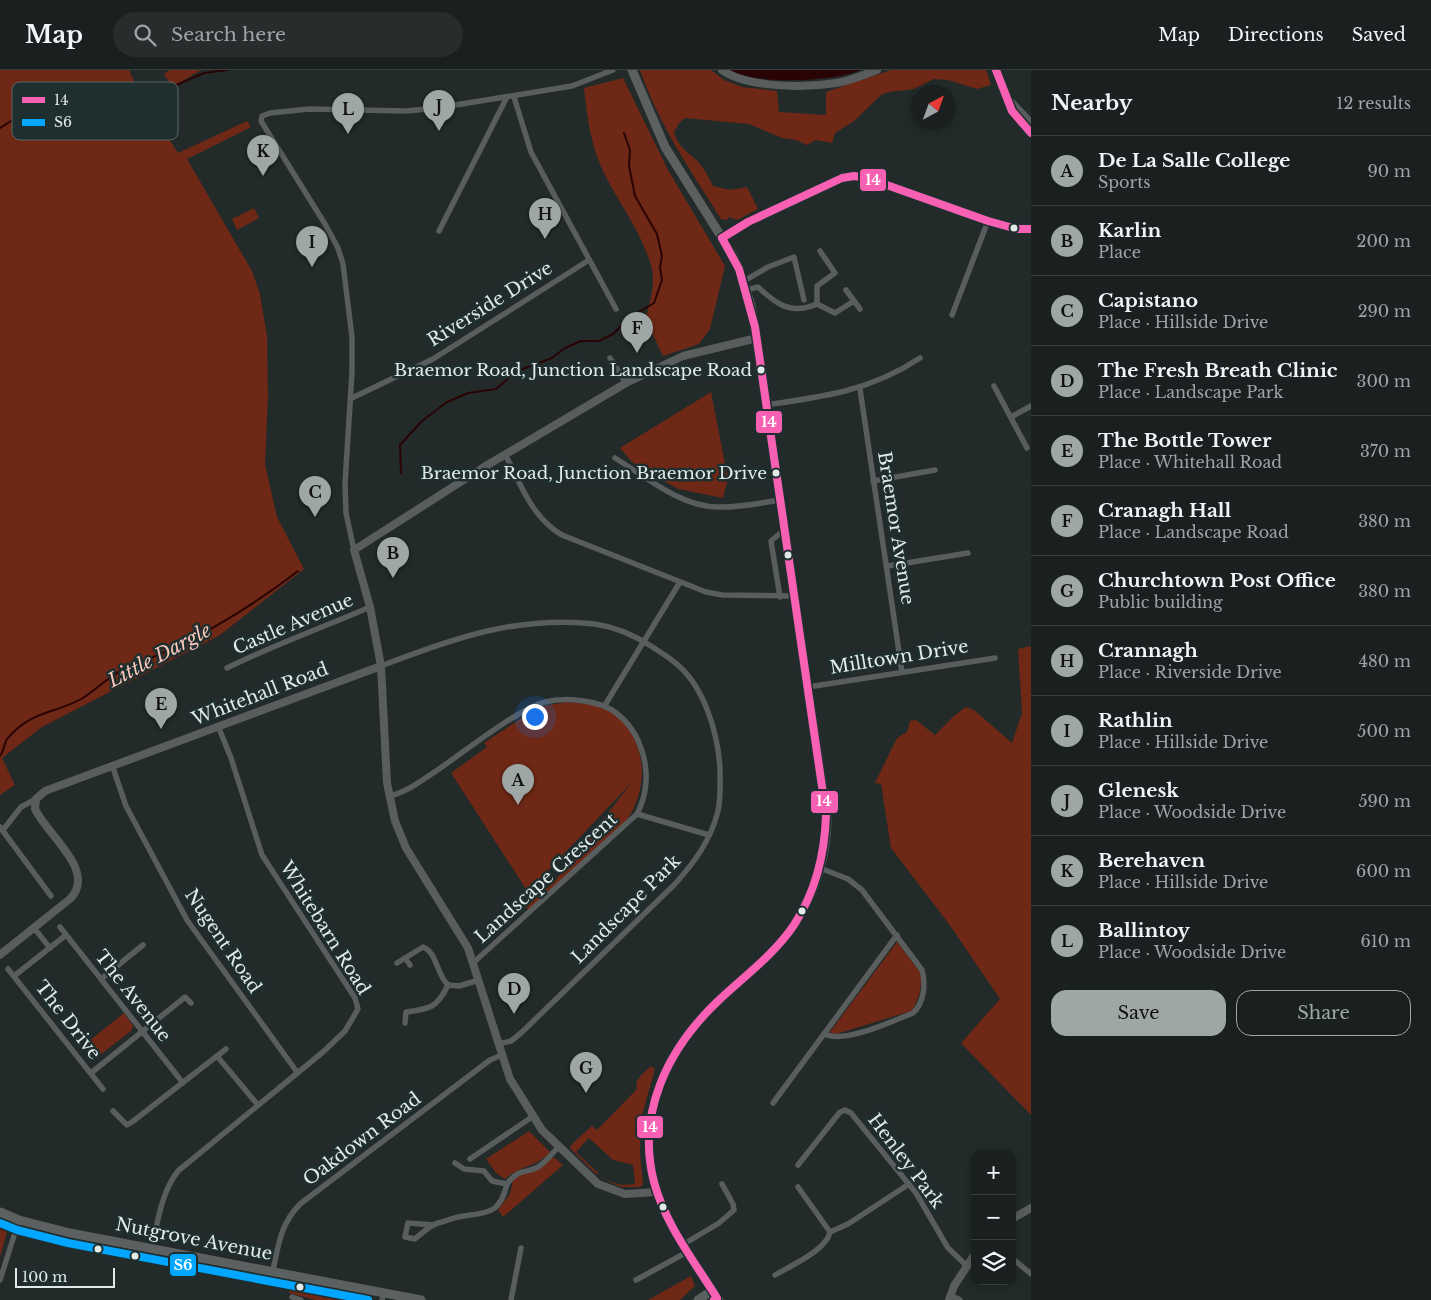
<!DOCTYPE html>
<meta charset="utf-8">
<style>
body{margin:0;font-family:"Libre Baskerville",serif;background:#272d2d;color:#f1f3f6}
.controls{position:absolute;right:15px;bottom:15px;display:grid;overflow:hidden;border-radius:10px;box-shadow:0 2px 8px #0003}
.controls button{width:45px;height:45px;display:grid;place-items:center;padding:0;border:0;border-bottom:1px solid #383e3e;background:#1a2020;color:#f1f3f6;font:25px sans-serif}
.compass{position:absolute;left:911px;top:15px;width:45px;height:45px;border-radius:50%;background:#1a2020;box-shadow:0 2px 8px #0003;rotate:41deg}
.scale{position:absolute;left:15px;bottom:12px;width:100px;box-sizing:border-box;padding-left:5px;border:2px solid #e0eae9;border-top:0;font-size:14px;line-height:18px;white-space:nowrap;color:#e0eae9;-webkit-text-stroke:4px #1f2e2e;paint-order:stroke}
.you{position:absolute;left:534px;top:646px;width:18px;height:18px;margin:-12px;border:4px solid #fff;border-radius:50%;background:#1a73e8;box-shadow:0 0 0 8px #1a73e833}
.badge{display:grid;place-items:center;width:32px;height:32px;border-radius:50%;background:#9ea7a6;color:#111;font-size:16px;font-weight:700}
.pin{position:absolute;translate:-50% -41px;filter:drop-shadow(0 1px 2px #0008)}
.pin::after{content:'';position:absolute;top:26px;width:18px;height:15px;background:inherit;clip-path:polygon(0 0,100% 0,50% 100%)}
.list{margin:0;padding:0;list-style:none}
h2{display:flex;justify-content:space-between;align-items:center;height:65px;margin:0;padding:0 20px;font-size:21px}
h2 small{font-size:16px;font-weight:400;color:#9fa3a5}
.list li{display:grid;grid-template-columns:32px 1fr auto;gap:15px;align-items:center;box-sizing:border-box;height:70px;padding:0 20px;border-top:1px solid #383e3e}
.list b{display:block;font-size:19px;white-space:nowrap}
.list p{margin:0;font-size:16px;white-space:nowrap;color:#9fa3a5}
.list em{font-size:16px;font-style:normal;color:#9fa3a5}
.actions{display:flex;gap:10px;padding:15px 20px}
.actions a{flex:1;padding:11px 0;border:1px solid #9ea7a6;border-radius:15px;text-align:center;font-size:18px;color:#9ea7a6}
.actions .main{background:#9ea7a6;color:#111}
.icon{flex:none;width:28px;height:28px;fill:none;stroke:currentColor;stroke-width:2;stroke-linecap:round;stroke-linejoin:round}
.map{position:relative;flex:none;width:1031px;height:1230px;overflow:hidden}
header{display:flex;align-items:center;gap:30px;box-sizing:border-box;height:70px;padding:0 25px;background:#1a2020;border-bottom:1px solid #383e3e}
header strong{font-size:24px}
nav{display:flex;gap:28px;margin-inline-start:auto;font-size:18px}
.search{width:350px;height:45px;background:#272d2d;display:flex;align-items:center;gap:12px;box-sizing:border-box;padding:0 18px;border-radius:28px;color:#9fa3a5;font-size:19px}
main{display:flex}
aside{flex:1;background:#1a2020}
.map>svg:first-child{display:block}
.green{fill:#6e2815}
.water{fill:#2a0404}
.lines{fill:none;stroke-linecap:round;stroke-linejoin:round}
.stream{stroke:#2a0404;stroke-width:2}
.minor{stroke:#595d5d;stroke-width:5.5}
.tertiary{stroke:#595d5d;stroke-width:8}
.secondary{stroke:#5c6060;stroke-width:9}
.bus-1-casing{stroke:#1f2e2e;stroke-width:11}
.bus-2-casing{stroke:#1f2e2e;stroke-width:11}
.bus-1{stroke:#f860b3;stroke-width:8}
.bus-2{stroke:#00a6ff;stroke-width:8}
.bus-dot{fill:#e0eae9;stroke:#1f2e2e;stroke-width:2}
.labels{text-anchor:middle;stroke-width:5;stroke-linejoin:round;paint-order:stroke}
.bus-label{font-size:17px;fill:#e0eae9;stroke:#1f2e2e;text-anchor:end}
.street-label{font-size:18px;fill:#e0eae9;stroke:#1f2e2e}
.water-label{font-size:19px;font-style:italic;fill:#fdc9bb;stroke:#1f2e2e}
.key{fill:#1f2e2e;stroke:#596666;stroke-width:1}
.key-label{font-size:14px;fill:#e0eae9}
.line-badge{stroke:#1f2e2e;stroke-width:2}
.badge-label{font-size:14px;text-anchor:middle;font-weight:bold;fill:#fff}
</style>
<header>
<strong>Map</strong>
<div class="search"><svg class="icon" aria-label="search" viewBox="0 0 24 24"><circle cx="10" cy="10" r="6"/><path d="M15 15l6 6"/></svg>Search here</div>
<nav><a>Map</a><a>Directions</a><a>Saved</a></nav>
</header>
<main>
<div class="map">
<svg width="1031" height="1230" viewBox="0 0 1031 1230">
<rect width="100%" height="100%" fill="#222a2a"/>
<g class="green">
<path d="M0 0H129L139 22 178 83 247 51 251 57 187 89 252 201 260 224 267 266 268 327 265 394 277 447 304 499 220 565 42 657 2 688 15 715 0 725Z"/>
<path d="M170 0H201L172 17 164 4Z"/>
<path d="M640 0H711L724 10 742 17 777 21 779 42 826 45V22L891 0H986L991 15 977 19 948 10 934 9 914 19 889 22 881 25 854 51 835 63 832 73 816 70 807 75 796 70 782 68 749 54 685 48 680 52 674 62C679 81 694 84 703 98 707 104 710 110 713 116L730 120 747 117 758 139 737 150 729 147 727 150 721 149C690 99 660 57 640 0Z"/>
<path d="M623 8 668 100 725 196 710 259 699 274 663 286 653 265 643 259C647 241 656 218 652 199 643 164 620 135 604 103 591 78 587 46 584 18Z"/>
<path d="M254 138 259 148 237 160 232 149Z"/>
<path d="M711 322 728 409 723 428 678 419 632 392 620 378Z"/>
<path d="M1031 576V1045L961 973 1000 929 949 854 891 778 881 714 875 713 897 668 907 662 910 651 916 650 935 665 954 646 966 637 974 640 1012 673 1022 643 1018 579Z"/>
<path d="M566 632C581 633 598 634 611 642 648 666 650 718 626 751L529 840 526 837 555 811 632 712 528 822 451 703 487 677 484 673 538 637Z"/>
<path d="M897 872 920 902C923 914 919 931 911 941L833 965 830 962Z"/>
<path d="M124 943 133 956 131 961 96 988H91L83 976Z"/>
<path d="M651 996 655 999 640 1052V1084L643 1114 640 1117H621L605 1110 622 1115 635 1114 633 1095 613 1090 589 1068 576 1082 599 1104H596L570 1078 573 1073 592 1056 597 1060 637 1019C634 1009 644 1003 651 996Z"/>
<path d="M529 1061 550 1082C537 1097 519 1096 505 1109L496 1103 486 1089Z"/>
<path d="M552 1088H555L563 1095 503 1147 498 1140 510 1124 513 1110 519 1106 538 1100Z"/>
<path d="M0 1155 4 1156 7 1162 0 1187Z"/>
<path d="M691 1206 695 1216 680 1230H648Z"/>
<path d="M290 1212 369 1227 372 1230H315L289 1223Z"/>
</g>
<path class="water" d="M730 0H860C836 12 754 15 730 0Z"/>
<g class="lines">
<g class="stream">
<path d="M0 58 19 46 54 15 72 30 93 41 133 20 167 19 204 3 227 0"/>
<path d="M401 403 400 375 422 351 447 332 468 323 496 319 517 301 552 288 565 278 581 271H599L613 264 629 248 654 233 662 210 660 197 662 186 657 164 635 126 629 96 630 80 624 63"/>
<path d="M0 686C4 681 4 674 7 669 31 640 55 644 83 628 98 618 114 602 130 596 189 575 249 539 298 501"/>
</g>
<g class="minor">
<path d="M514 27 531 82 616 239"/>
<path d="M439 161 507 27"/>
<path d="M744 211 768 197 794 187 804 230"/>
<path d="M746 220 758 217C777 235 791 245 817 234L835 243 854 231"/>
<path d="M846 220 860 239"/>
<path d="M817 234V216L835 203 820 181"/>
<path d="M952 245 988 151"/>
<path d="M610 288 626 313"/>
<path d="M994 316 1027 378"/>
<path d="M860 319 902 602"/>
<path d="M352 328 433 289 589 190"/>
<path d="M765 335C823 327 870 321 920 288"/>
<path d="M1011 347 1031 336"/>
<path d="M505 384C520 413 532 448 562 465L706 522 722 525 794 526"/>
<path d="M615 388C646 407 681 437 718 437 739 438 760 433 780 430"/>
<path d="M873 411 935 400"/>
<path d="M354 480 346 443 345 414 352 302V267L343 194 338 178 325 154 261 51 262 46 270 43 309 39 406 41 437 38 572 16 613 0"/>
<path d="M888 496 968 483"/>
<path d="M780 527 771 471 784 460"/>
<path d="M381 596C451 569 518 545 595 554 615 557 634 565 651 576 658 581 666 585 673 591 704 614 718 663 720 699 720 713 721 728 718 741 711 770 694 793 674 815L521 963 511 971 498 974"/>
<path d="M227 598C273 575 322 558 370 537"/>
<path d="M808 617 995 588"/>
<path d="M605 635 680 512"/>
<path d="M112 695 126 736 187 850 297 1002"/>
<path d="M389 726C405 723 423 710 436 701 463 683 516 640 545 632 561 628 577 629 594 633 618 638 635 658 642 681 649 702 647 725 637 744L473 893"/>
<path d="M637 744 709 765"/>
<path d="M0 757 51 826"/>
<path d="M3 760 21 737 36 729"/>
<path d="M820 798 848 809 862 820 922 900C926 914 924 933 913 943 893 951 844 974 825 964"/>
<path d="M60 857 183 1013"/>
<path d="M34 858 50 878"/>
<path d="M405 888 410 895"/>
<path d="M397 893 423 877C437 882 437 906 448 915L459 916 479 910"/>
<path d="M8 899 103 1019"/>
<path d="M14 906 66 865"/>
<path d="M101 909 143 875"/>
<path d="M405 953 406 942C430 939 437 938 448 915"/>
<path d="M217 986 226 979"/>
<path d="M91 1003 185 927 191 933"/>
<path d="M773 1033 897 865"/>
<path d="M113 1041 127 1055 132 1052 217 986 257 1034"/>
<path d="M470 1089 532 1047"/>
<path d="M455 1093 464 1099 484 1101 492 1111 507 1114C520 1097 524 1105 538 1097 546 1092 552 1083 559 1077"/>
<path d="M798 1095 840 1042 845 1040 851 1043 916 1123 948 1178 967 1196"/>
<path d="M434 1155 408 1153 405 1167 415 1169C421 1164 430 1155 438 1153 446 1151 455 1147 464 1146 490 1142 500 1143 507 1114"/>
<path d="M830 1162 848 1154 909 1114"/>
<path d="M684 1174 719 1153 734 1140 733 1134 722 1114"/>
<path d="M152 1177C158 1151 161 1123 178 1101L323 982 345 961 358 939 355 928 262 785 231 688 218 656"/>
<path d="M1012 1188 1031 1204"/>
<path d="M273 1200C279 1173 280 1155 300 1134L490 990 502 985"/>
<path d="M775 1205C790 1196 827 1180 830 1162L798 1117"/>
<path d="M0 1210 19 1150"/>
<path d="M636 1210 689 1181"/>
<path d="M950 1225 960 1230"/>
<path d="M292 1227 301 1230"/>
<path d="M382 1230 384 1223"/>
<path d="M511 1230 521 1178"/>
</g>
<g class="tertiary">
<path d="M722 0C747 18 805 18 836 13 850 11 863 5 877 0"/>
<path d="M996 0 1012 41 1031 63"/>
<path d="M1010 31 1031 53"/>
<path d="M722 168 748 152 842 108 854 106 867 108 988 151 1017 159H1031"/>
<path d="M0 885 71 828C96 800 48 766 35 739L36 729 45 721 381 596"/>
<path d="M657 1122 625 1124 598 1114 542 1060 510 1009 468 878 406 778 395 751 387 713 381 596 370 537 354 480 484 397 626 313 683 286 757 268"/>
<path d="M1012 1149 1031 1138"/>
<path d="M949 1230 954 1216 975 1184"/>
</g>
<g class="secondary">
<path d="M632 0 665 77 734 187 751 235 827 744C828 784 815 825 792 858 771 888 740 909 714 934 663 984 633 1051 657 1122 670 1160 698 1196 719 1230"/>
<path d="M0 1142 19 1150 70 1163 421 1230"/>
<path d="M698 1230 713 1220"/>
</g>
<defs>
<g id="bus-1">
<path d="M996 0 1012 41 1031 63"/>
<path d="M722 168 748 152 842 108 854 106 867 108 988 151 1017 159H1031"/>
<path d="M714 1230 717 1228C694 1191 665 1154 654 1112 636 1043 668 979 717 932 743 907 773 886 794 855 816 821 825 784 826 744L755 257 739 199 722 168"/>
</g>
<path id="bus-2" d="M0 1153 17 1160 68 1173 368 1230"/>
</defs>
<use href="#bus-1" class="bus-1-casing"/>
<use href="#bus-2" class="bus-2-casing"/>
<use href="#bus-1" class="bus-1"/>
<use href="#bus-2" class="bus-2"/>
</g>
<g class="bus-dot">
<circle cx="1014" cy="158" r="4.5"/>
<circle cx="761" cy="300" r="4.5"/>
<circle cx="776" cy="403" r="4.5"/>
<circle cx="788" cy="485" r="4.5"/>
<circle cx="802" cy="841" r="4.5"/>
<circle cx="663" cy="1137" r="4.5"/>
<circle cx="98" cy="1179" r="4.5"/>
<circle cx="135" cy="1186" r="4.5"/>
<circle cx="300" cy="1217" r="4.5"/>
</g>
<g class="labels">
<g class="bus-label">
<text x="752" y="306">Braemor Road, Junction Landscape Road</text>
<text x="767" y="409">Braemor Road, Junction Braemor Drive</text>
</g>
<g class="street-label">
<text transform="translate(490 234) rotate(-32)" y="6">Riverside Drive</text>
<text transform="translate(896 458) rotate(81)" y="6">Braemor Avenue</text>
<text transform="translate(293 554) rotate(-23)" y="6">Castle Avenue</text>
<text transform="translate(899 587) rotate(-9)" y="6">Milltown Drive</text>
<text transform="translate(260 624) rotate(-21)" y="6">Whitehall Road</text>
<text transform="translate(546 808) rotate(-42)" y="6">Landscape Crescent</text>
<text transform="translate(626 839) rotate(-45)" y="6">Landscape Park</text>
<text transform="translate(325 858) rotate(58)" y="6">Whitebarn Road</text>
<text transform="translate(223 871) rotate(56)" y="6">Nugent Road</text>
<text transform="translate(133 926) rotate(52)" y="6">The Avenue</text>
<text transform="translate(68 950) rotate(52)" y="6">The Drive</text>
<text transform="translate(362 1069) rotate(-37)" y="6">Oakdown Road</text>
<text transform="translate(906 1091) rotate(53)" y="6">Henley Park</text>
<text transform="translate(194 1169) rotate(11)" y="6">Nutgrove Avenue</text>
</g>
<g class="water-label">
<text transform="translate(159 585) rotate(-28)" y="7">Little Dargle</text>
</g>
</g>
<rect x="12" y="12" width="166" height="58" rx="8" class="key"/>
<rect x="22" y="27" width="23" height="6" fill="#f860b3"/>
<rect x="22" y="49" width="23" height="7" fill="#00a6ff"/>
<g class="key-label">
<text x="54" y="35">14</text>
<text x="54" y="57">S6</text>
</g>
<g class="line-badge">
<rect x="859" y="98" width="28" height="24" rx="5" fill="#f860b3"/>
<rect x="755" y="340" width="28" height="24" rx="5" fill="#f860b3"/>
<rect x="810" y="720" width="29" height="24" rx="5" fill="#f860b3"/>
<rect x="636" y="1045" width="28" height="24" rx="5" fill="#f860b3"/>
<rect x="169" y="1183" width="28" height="24" rx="5" fill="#00a6ff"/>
</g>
<g class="badge-label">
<text x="873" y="115">14</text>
<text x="769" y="357">14</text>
<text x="824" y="736">14</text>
<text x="650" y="1062">14</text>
<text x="183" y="1200">S6</text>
</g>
</svg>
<div class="controls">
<button>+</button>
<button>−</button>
<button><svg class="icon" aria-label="layers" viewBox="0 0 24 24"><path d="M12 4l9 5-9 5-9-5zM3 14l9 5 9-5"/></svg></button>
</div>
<svg class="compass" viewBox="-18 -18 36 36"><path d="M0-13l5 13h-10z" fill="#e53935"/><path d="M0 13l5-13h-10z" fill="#9fa3a5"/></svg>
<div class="scale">100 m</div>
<div class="you"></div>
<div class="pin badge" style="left:518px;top:735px">A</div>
<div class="pin badge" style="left:393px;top:508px">B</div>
<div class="pin badge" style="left:315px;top:447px">C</div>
<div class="pin badge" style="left:514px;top:944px">D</div>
<div class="pin badge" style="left:161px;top:659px">E</div>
<div class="pin badge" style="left:637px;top:283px">F</div>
<div class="pin badge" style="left:586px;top:1023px">G</div>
<div class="pin badge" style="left:545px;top:169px">H</div>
<div class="pin badge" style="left:312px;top:197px">I</div>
<div class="pin badge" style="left:439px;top:61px">J</div>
<div class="pin badge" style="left:263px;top:106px">K</div>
<div class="pin badge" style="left:348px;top:64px">L</div>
</div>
<aside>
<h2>Nearby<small>12 results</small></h2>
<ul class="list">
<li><span class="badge">A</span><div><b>De La Salle College</b><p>Sports</p></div><em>90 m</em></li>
<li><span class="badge">B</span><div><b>Karlin</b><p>Place</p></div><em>200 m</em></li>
<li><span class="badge">C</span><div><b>Capistano</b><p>Place · Hillside Drive</p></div><em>290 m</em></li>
<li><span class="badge">D</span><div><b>The Fresh Breath Clinic</b><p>Place · Landscape Park</p></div><em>300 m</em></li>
<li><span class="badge">E</span><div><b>The Bottle Tower</b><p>Place · Whitehall Road</p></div><em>370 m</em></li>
<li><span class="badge">F</span><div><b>Cranagh Hall</b><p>Place · Landscape Road</p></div><em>380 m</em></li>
<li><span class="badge">G</span><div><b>Churchtown Post Office</b><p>Public building</p></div><em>380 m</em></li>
<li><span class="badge">H</span><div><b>Crannagh</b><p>Place · Riverside Drive</p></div><em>480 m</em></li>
<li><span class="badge">I</span><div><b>Rathlin</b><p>Place · Hillside Drive</p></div><em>500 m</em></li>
<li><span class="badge">J</span><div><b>Glenesk</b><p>Place · Woodside Drive</p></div><em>590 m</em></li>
<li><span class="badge">K</span><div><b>Berehaven</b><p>Place · Hillside Drive</p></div><em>600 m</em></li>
<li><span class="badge">L</span><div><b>Ballintoy</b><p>Place · Woodside Drive</p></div><em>610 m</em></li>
</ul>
<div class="actions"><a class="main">Save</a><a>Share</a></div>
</aside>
</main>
